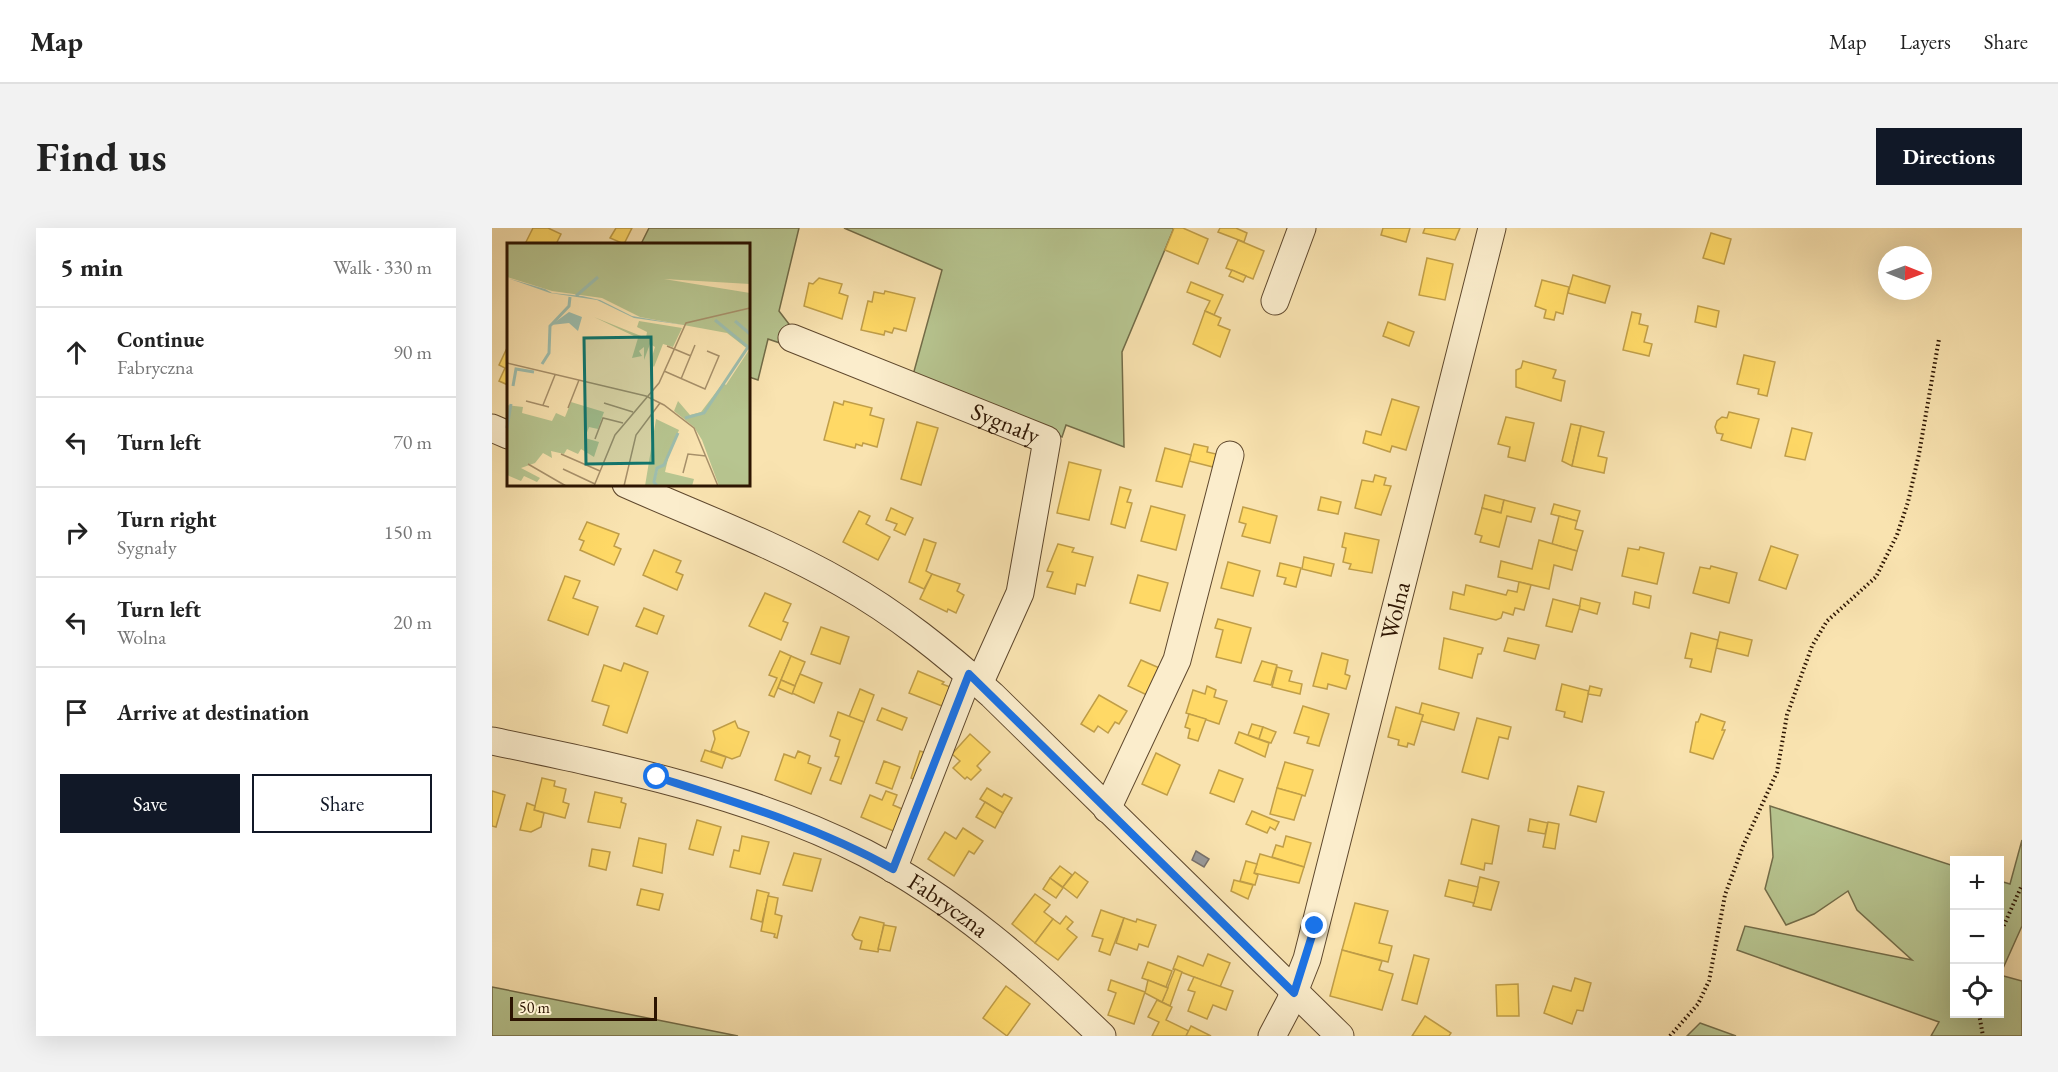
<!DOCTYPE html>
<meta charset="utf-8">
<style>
body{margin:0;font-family:"EB Garamond",serif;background:#f2f2f2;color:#222}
.controls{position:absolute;right:18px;bottom:18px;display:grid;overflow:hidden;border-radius:0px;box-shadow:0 6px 24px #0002}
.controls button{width:54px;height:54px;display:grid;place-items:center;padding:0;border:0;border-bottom:2px solid #e0e0e0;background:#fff;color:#222;font:30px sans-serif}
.compass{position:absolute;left:1386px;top:18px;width:54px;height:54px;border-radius:50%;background:#fff;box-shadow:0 6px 24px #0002;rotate:91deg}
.scale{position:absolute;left:18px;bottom:15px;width:147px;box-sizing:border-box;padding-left:6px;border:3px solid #2c1401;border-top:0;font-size:16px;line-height:21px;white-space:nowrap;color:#2c1401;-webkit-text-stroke:4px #fbedcc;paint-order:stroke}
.stop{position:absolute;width:18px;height:18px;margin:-14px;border:4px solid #1a73e8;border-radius:50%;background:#fff}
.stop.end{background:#1a73e8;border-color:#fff;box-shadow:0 2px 6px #0008}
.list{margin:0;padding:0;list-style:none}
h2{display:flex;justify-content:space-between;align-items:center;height:78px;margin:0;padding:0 24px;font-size:26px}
h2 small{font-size:20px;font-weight:400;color:#767676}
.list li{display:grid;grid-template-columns:39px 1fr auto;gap:18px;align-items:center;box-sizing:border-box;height:90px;padding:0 24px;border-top:2px solid #e0e0e0}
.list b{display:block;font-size:22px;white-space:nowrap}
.list p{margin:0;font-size:20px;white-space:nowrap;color:#767676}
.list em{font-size:20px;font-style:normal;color:#767676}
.actions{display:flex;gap:12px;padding:18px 24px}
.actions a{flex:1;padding:14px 0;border:2px solid #111827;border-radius:0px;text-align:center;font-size:21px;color:#111827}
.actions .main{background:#111827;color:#fff}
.icon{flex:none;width:33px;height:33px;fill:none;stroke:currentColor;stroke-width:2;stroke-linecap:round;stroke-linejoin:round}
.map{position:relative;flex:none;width:1530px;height:808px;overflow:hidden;border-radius:0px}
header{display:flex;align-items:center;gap:36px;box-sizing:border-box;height:84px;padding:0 30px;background:#fff;border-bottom:2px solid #e0e0e0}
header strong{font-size:28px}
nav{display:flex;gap:33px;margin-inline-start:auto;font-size:21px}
.intro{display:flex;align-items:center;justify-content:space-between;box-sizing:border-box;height:144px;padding:0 36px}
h1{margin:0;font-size:42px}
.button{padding:15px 27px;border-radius:0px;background:#111827;color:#fff;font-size:21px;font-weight:700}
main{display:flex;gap:36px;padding:0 36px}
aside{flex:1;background:#fff;border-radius:0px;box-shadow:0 6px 24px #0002}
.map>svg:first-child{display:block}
.green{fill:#b7c590;stroke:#726c48;stroke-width:1.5}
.homes{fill:#ffd966;stroke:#c09e48;stroke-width:1.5}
.industry{fill:#999;stroke:#78716b;stroke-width:1.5}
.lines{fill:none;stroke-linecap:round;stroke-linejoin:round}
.minor-casing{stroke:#5f482d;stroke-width:29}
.path{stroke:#2c1401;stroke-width:4;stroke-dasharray:1.5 3;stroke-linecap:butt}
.minor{stroke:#fbedcc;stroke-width:27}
.route{stroke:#1a73e8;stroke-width:8}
.labels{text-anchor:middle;stroke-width:6;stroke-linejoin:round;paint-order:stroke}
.street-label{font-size:24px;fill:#2c1401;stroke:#fbedcc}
.inset-river{fill:none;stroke:#9ebeae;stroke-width:3}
.inset-road{fill:none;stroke:#a7906a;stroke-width:1.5}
.view{fill:#0f766e;fill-opacity:0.15;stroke:#0f766e;stroke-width:3}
.inset-edge{fill:none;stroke:#2c1401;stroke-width:3}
</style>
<header>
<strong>Map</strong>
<nav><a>Map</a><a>Layers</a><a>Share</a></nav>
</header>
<div class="intro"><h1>Find us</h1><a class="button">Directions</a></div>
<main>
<aside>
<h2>5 min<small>Walk · 330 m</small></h2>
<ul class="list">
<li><svg class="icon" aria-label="ahead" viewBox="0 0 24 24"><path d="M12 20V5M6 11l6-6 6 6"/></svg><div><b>Continue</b><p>Fabryczna</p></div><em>90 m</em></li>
<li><svg class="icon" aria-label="left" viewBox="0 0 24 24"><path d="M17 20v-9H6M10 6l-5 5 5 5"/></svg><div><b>Turn left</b></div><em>70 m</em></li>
<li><svg class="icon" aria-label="right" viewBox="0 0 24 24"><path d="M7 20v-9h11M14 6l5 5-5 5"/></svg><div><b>Turn right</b><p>Sygnały</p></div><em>150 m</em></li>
<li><svg class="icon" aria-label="left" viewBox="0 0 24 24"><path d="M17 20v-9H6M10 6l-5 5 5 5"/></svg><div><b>Turn left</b><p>Wolna</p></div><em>20 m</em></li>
<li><svg class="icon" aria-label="arrive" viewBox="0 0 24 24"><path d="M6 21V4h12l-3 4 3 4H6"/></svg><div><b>Arrive at destination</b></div></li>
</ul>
<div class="actions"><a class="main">Save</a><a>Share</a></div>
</aside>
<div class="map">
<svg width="1530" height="808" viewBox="0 0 1530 808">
<rect width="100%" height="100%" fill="#f9e3b0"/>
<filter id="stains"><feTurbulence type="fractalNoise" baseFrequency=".00333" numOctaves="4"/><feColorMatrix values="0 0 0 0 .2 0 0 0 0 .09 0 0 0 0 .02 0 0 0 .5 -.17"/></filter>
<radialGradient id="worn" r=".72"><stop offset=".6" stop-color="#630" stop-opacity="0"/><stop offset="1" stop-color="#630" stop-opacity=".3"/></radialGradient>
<g class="green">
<path d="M157 0H307L287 83 300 100 288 115 276 111 266 152 257 149 256 16H149Z"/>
<path d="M352 0H682L630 124 632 219 574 197 570 209 421 147 450 42Z"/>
<path d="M1278 578 1462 638V786H1508V747L1530 753V808H1439L1447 794 1245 722 1253 698 1420 732 1365 682 1356 663 1322 686 1294 697 1273 661 1281 629Z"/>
<path d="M1530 612V698L1508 747V653L1518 656Z"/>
<path d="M0 759 236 806 246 808H0Z"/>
<path d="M1208 795 1244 808H1195Z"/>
</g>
<g class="homes">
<path d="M41 0H56L69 6 64 16H33Z"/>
<path d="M124 0H140L132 16 118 10Z"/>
<path d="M682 0H691L716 11 706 36 673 22Z"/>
<path d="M728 0H744L755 5 752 14 726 4Z"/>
<path d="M891 0H918L914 14 889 7Z"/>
<path d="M933 0H968L963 12 931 5Z"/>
<path d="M1219 5 1239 11 1232 36 1211 30Z"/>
<path d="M746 12 772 23 761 51 734 40Z"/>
<path d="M935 30 961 36 953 72 927 67Z"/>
<path d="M740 42 754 48 751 54 737 48Z"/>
<path d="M1081 47 1118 58 1113 75 1076 65Z"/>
<path d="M327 50 350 56 347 65 356 68 350 91 312 78 317 55 321 56Z"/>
<path d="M1050 52 1077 59 1071 86 1064 84 1062 92 1052 90 1054 82 1043 78Z"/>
<path d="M699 54 731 67 722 87 713 83 718 73 695 64Z"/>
<path d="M393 63 423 70 414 103 402 100 400 105 393 103 392 107 369 102 376 73 380 74 382 64 392 66Z"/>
<path d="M1206 78 1227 83 1224 99 1203 94Z"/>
<path d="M713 83 729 90 726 97 738 102 728 129 701 116Z"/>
<path d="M1140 84 1149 86 1147 96 1156 98 1152 114 1160 116 1157 128 1131 122Z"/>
<path d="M896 94 922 104 917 118 891 108Z"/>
<path d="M15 120 16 121V157L7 153 13 140 7 137Z"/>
<path d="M1252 127 1283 134 1275 168 1266 166 1267 161 1245 156Z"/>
<path d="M1031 133 1064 142 1061 150 1073 153 1069 173 1024 159V142L1029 140Z"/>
<path d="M900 171 927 179 914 222 900 218 898 224 871 215 874 203 889 207Z"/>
<path d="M352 173 380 180 378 187 392 191 385 219 371 215 370 218 364 216 363 220 332 212 342 174 351 177Z"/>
<path d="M1237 184 1267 191 1259 220 1229 212 1231 206 1225 205 1223 199 1225 193 1230 189 1235 190Z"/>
<path d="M1014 189 1042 195 1033 233 1016 229 1018 219 1006 216Z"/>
<path d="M425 194 446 200 429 257 409 251Z"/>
<path d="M1079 196 1089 198 1080 238 1070 233Z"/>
<path d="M1089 198 1112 204 1106 228 1115 230 1112 245 1080 238Z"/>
<path d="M1300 200 1320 205 1313 232 1293 228Z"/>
<path d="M702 216 716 219 715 224 724 226 721 239 697 233Z"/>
<path d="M673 220 699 227 690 259 664 253Z"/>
<path d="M577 234 609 242 597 292 565 285Z"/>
<path d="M883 247 894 250 892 257 899 258 889 287 863 280 870 252 881 254Z"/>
<path d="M628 259 639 262 635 274 640 275 633 300 619 296Z"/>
<path d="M993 267 1012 272 1009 285 990 280Z"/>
<path d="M829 269 849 274 846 286 826 282Z"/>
<path d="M1012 272 1043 280 1039 294 1015 288 1007 319 988 314 990 308 983 306 990 280 1009 285Z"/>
<path d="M1062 276 1088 283 1085 293 1059 286Z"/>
<path d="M659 278 693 287 684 322 649 313Z"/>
<path d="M751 279 785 288 778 315 750 308 754 296 747 294Z"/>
<path d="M399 280 421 290 413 307 402 302 405 296 394 292Z"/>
<path d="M367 283 378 288 374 296 398 309 386 332 351 314Z"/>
<path d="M1067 288 1085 293 1083 301 1091 303 1085 323 1060 316Z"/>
<path d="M95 294 127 306 122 318 129 321 122 337 88 322 92 313 87 311Z"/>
<path d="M853 305 887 312 880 345 857 341 859 336 851 334 854 320 850 319Z"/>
<path d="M432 311 444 315 434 343 440 346 432 361 417 354Z"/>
<path d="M1047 312 1085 323 1080 342 1062 337 1057 361 1006 349 1009 333 1040 341Z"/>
<path d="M566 316 582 320 580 324 601 329 593 358 585 356 583 366 555 359 561 344 555 343Z"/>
<path d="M1279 318 1306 327 1294 361 1267 352Z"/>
<path d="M1148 319 1172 325 1165 356 1130 348 1136 320 1147 322Z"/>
<path d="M162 322 189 333 184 344 191 347 185 362 151 347Z"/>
<path d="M812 329 842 336 839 348 810 341Z"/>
<path d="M736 334 768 343 761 368 729 360Z"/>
<path d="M788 335 809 340 804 359 792 356 794 350 785 348Z"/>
<path d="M1219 338 1245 345 1237 375 1201 365 1208 339 1218 341Z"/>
<path d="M440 346 468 356 465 363 472 367 464 385 456 381 455 384 428 371Z"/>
<path d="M646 347 676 355 668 383 638 375Z"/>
<path d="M73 348 88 353 81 370 106 379 96 407 56 392Z"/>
<path d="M1027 354 1039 357 1032 382 1023 380 1021 387 1011 384 1009 390 1004 392 958 381 961 364 972 367 974 357 1014 367 1016 362 1025 364Z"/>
<path d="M1143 364 1159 368 1157 380 1141 376Z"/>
<path d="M273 365 299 376 291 393 296 395 289 412 257 398Z"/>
<path d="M1089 370 1108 375 1105 386 1087 381Z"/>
<path d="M1061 371 1088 378 1080 404 1054 398Z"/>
<path d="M152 380 172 388 165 406 144 398Z"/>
<path d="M726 391 759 400 749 435 724 429 731 402 723 400Z"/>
<path d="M329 399 357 409 348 436 319 426Z"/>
<path d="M1228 404 1260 412 1256 428 1224 420Z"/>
<path d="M1199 405 1226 412 1219 444 1198 439 1200 431 1193 430Z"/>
<path d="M952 410 991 420 989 426H986L980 450 947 441Z"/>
<path d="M1016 410 1047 417 1043 431 1012 423Z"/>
<path d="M288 423 299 428 282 469 277 467 285 450 277 447Z"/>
<path d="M830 425 856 432 853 446 858 448 854 461 836 456 835 461 821 458Z"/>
<path d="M299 428 313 434 303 458 289 452Z"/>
<path d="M649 432 672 442 659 469 636 458Z"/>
<path d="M770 433 785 437 779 457 762 453Z"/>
<path d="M132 435 156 444 135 505 111 497 117 478 100 473 112 437 129 443Z"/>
<path d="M785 439 800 443 797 453 810 456 808 466 780 459Z"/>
<path d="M426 443 452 454 450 456 458 459 450 478 417 465Z"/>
<path d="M308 446 330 455 322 475 300 465Z"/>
<path d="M289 452 303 458 300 466 286 460Z"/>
<path d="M1070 456 1097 463 1090 494 1072 489 1073 484 1064 482Z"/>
<path d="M715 458 724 462 722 469 735 473 727 496 694 485 701 462 713 466Z"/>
<path d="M1098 458 1110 461 1108 468 1096 466Z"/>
<path d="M368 461 382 467 372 494 357 489Z"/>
<path d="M607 467 635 483 627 496 623 494 616 505 606 498 602 504 589 496Z"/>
<path d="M930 475 967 485 962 502 929 493 931 487 927 486Z"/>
<path d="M811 478 837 486 827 518 815 515 817 509 802 505Z"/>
<path d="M904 479 931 487 922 517 916 515 915 519 906 517 907 512 896 509Z"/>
<path d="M390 480 415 490 410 502 385 492Z"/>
<path d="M346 484 372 494 349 556 338 552 347 529 343 528 348 512 338 508Z"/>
<path d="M697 486 714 491 706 513 696 510 698 501 693 499Z"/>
<path d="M1209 486 1233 494 1230 502H1233L1221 531 1198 524 1204 494H1206Z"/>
<path d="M985 490 1019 499 1016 511 1007 509 996 551 970 544Z"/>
<path d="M243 493 246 500 257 504 248 528 240 531 219 523 223 511 221 503Z"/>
<path d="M760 496 771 499 767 511 756 507Z"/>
<path d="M771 499 784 504 779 515 767 511Z"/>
<path d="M747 504 777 515 773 529 743 515Z"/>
<path d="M478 506 498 524 485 538 489 542 479 552 475 549 473 551 461 540 468 533 460 526Z"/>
<path d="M213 522 234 529 230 540 209 533Z"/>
<path d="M306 523 318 528 316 535 329 540 319 566 283 552 292 526 303 530Z"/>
<path d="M428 523 440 527 430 554 419 550Z"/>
<path d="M664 525 688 537 675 567 650 556Z"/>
<path d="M392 533 408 539 400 561 384 555Z"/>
<path d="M793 534 821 542 813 568 785 560Z"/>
<path d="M727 542 751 551 742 574 718 565Z"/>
<path d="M50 550 63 553 62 558 74 561 71 574 77 576 73 590 42 582Z"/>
<path d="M1086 558 1112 564 1104 594 1078 587Z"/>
<path d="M495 560 510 569 512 566 520 570 511 585 488 571Z"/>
<path d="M785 560 810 567 802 592 778 586Z"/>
<path d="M0 563 13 567 4 599 0 598Z"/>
<path d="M394 563 405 567 401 577 415 583 406 605 369 589 378 567 390 572Z"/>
<path d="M103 564 130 570 129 574 134 576 128 600 96 594Z"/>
<path d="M493 574 511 585 503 600 484 589Z"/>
<path d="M35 575 43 578 42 582 52 585 49 599 39 604 28 602Z"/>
<path d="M760 583 787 594 783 602 778 599 775 605 754 596Z"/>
<path d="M980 591 1007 598 1000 636 993 635 992 642 969 636Z"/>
<path d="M1038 591 1056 595 1053 606 1036 603Z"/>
<path d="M205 592 229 599 221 627 197 621Z"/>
<path d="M1056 594 1067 596 1063 621 1051 619Z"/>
<path d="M471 600 491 613 482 626 477 623 462 648 436 631 453 604 464 611Z"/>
<path d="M250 608 277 614 268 646 238 639 242 622 247 623Z"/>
<path d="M794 608 819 615 812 639 780 629 784 617 791 619Z"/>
<path d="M147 610 174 616 170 645 141 638Z"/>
<path d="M100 621 118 624 114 642 97 638Z"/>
<path d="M302 625 329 631 320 663 291 657Z"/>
<path d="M768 626 812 639 807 655 762 645Z"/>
<path d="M754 633 765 636 762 645 766 647 763 657 748 653Z"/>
<path d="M568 638 580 647 571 659 558 650Z"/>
<path d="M583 644 596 654 585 670 571 659Z"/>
<path d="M988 649 1007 654 999 682 981 678Z"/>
<path d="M558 650 571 660 564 670 551 661Z"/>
<path d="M742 652 761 657 756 671 739 663Z"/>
<path d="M957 652 986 659 982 675 953 668Z"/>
<path d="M149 661 171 666 167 682 145 677Z"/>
<path d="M265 662 277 665 270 694 259 691Z"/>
<path d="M543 666 558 677 552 684 561 691 543 715 520 696Z"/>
<path d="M276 668 286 670 283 686 290 688 285 710 282 709 283 706 269 703Z"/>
<path d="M863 675 896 683 887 715 900 718 896 734 850 722Z"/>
<path d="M609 682 632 690 618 727 607 723 611 711 600 708Z"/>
<path d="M574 688 581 694 575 701 585 709 566 732 543 715 561 691 568 696Z"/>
<path d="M368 689 392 695 386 724 368 721 370 713 363 711 360 707Z"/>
<path d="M632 690 644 694 645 691 664 697 656 719 647 716 645 722 624 715Z"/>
<path d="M392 697 404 699 398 723 386 721Z"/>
<path d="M850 722 890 733 887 742 901 746 890 782 838 768Z"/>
<path d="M716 726 738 735 728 759 681 741 686 728 711 738Z"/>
<path d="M922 727 937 731 925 776 910 772Z"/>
<path d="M656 734 680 743 674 759 650 750Z"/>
<path d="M683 741 690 744 678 778 670 774Z"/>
<path d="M702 749 741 763 734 782 721 777 715 791 696 783 703 764 696 762Z"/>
<path d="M1083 750 1099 755 1091 783 1085 782 1080 796 1052 785 1061 758 1079 763Z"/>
<path d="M619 752 653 764 642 796 616 787 624 765 616 762Z"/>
<path d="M656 752 676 760 670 774 653 765Z"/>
<path d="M1026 756 1027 788H1005L1004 757Z"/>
<path d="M514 758 538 776 515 808 491 790Z"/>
<path d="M665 772 680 779 674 792 697 803 694 808H660L667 794 656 789Z"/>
<path d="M933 788 959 805 957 808H920Z"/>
<path d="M699 798 719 808H694Z"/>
</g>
<path class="industry" d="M704 623 717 631 712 639 700 632Z"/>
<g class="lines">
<defs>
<g id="minor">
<path d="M783 73 810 0"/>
<path id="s1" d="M300 110 555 212 528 365 487 456"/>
<path d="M0 200 16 207"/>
<path d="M134 256C206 288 282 316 350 355 405 386 453 425 500 467L848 808"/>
<path id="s2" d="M0 513C126 539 257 566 373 625 461 671 539 739 610 808"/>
<path d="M615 581 685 432 738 227"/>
<path d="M401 641 477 446"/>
<path id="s3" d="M780 808 798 774 815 731 1000 0"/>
</g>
</defs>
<use href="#minor" class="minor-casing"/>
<g class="path">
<path d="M1508 706 1530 657"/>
<path d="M1487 786 1491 808"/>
<path d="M1178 808 1206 776 1217 753 1233 667 1251 618 1285 544 1295 487 1320 418 1335 393 1384 349 1405 307 1416 274 1427 226 1447 111"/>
</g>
<use href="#minor" class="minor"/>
</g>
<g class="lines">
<path class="route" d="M165 549C246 575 326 599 401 641L477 446 802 765 823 698"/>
</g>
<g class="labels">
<g class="street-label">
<text dy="8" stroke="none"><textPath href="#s1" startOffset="230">Sygnały</textPath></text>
<text dy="8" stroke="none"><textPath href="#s3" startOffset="444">Wolna</textPath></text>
<text dy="8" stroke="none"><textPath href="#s2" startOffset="489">Fabryczna</textPath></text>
</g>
</g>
<g transform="translate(15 15)">
<rect width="243" height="243" fill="#f9e3b0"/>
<path d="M0 0H243V41L157 36 243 50V243H212L195 197 187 184 167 168 171 158 183 172 194 169 216 140 219 142 242 107 220 90 133 74 95 55 45 48 0 34ZM87 74 139 95 140 89 130 84 132 78 175 85 166 104 156 101 147 124 143 120 148 104 143 101 137 117V104L132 108 135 113 125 115 131 95ZM64 159 97 169 91 186 82 184 78 195 92 199 87 214 74 206 71 211 60 206 57 211 44 208 45 215 36 210 28 220 14 225 33 235 30 239 17 233 14 238 0 232V162L16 164 15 170 45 178 49 170 58 174ZM149 176 172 187 157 222 150 225 146 239 149 243H138ZM161 216 158 229 187 236 185 243H151L148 238 151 226Z" fill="#b7c590"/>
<path d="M0 35 38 46 45 50 75 53 93 57 125 73 177 82 127 75 90 57 43 50ZM62 69 75 74 71 88 62 80 44 82Z" fill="#9ebeae"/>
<path class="inset-river" d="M69 53 91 34M228 78 243 91M35 121 42 110 43 83 62 63 63 54M6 143 9 126 27 129M178 175 197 170 241 104 208 77M0 185 4 161M150 243 147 239 150 225 157 222 171 190"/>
<path class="inset-road" d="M160 103 184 113M0 120 139 153 157 162 187 185 211 243M157 128 198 146 212 113 200 108M174 136 188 102M19 158 42 164M97 160 126 169M36 162 48 132M61 165 72 137M88 196 96 175 116 180M54 211 93 228M21 221 59 243M56 226 88 241M176 230 181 211 199 213M87 243 108 192 152 140 179 80 243 65M117 243 129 192 153 160"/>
<path class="view" d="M144 94 146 220 79 221 77 95Z"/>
<rect width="243" height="243" class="inset-edge"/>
</g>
<rect width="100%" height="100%" filter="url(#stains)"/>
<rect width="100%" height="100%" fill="url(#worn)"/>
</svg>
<div class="controls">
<button>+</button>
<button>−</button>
<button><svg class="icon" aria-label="locate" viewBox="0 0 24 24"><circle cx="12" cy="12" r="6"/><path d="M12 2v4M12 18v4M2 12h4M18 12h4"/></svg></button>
</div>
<svg class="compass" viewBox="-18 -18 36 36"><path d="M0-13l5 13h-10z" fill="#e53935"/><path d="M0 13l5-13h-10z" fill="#767676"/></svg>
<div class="scale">50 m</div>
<div class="stop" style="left:165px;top:549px"></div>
<div class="stop end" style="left:823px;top:698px"></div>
</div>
</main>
